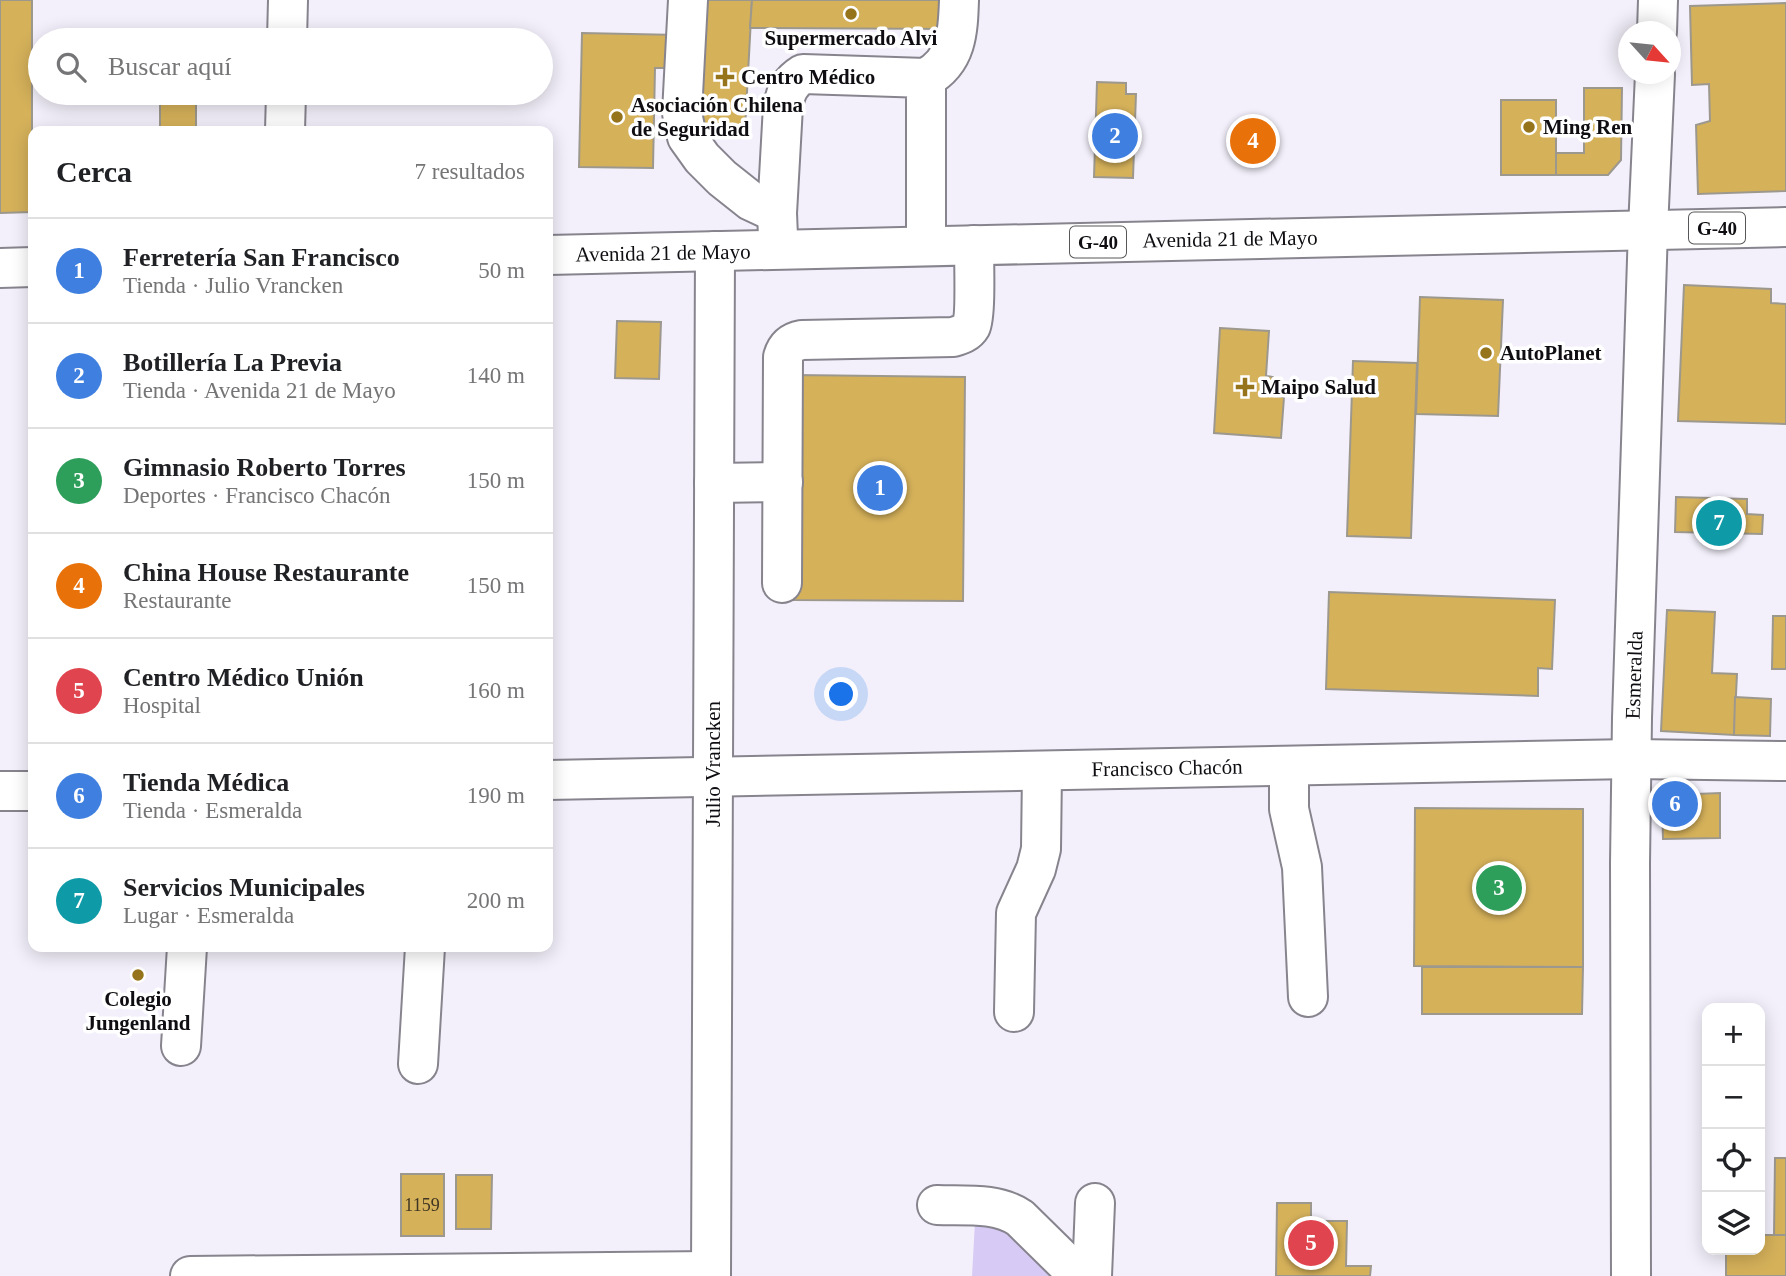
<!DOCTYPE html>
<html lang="es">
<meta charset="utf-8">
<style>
body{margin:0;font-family:"Times New Roman",serif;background:#f2f2f2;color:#202124}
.controls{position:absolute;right:21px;bottom:21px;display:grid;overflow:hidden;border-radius:14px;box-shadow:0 4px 18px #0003}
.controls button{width:63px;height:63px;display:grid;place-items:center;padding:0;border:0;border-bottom:2px solid #e0e0e0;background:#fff;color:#202124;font:35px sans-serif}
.compass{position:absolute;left:1618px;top:21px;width:63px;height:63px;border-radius:50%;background:#fff;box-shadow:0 4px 18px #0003;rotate:117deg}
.you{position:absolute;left:842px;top:695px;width:24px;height:24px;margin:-18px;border:5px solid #fff;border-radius:50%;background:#1a73e8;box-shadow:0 0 0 10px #1a73e833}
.badge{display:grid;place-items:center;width:46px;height:46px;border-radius:50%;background:#95741c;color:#fff;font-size:23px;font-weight:700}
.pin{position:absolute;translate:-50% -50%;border:4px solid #fff;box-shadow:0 2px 7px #0006}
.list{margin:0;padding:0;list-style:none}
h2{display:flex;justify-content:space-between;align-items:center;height:91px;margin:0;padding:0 28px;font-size:30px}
h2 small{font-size:23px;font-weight:400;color:#757577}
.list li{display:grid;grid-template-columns:46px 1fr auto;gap:21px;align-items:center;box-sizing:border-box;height:105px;padding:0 28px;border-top:2px solid #e0e0e0}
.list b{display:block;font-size:26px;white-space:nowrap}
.list p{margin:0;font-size:23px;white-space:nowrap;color:#757577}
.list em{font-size:23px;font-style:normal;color:#757577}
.icon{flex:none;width:38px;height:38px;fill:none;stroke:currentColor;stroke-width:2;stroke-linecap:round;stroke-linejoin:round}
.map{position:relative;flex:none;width:1786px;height:1276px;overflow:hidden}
.search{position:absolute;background:#fff;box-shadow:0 4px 18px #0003;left:28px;top:28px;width:525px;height:77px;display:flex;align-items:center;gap:18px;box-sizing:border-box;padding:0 24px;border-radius:38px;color:#757577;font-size:26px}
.panel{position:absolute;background:#fff;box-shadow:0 4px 18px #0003;left:28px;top:126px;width:525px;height:826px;border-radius:14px}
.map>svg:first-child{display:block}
.green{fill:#d7caf5}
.building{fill:#d5b15a;stroke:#9d988e;stroke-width:2}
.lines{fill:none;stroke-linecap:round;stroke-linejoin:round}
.minor-casing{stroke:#87848e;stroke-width:42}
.major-casing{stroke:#87848e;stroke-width:42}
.minor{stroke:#fff;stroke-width:38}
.major{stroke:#fff;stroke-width:38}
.poi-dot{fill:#95741c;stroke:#fff;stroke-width:2.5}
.labels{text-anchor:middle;stroke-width:7;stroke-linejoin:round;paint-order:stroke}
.number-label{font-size:18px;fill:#403623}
.shield{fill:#fff;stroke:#575658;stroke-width:2}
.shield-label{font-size:19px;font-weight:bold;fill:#0f0d11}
.poi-label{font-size:21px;font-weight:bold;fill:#0f0d11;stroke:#fff;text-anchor:start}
.street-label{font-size:21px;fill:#0f0d11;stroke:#fff}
</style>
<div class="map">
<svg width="1786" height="1276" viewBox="0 0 1786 1276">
<rect width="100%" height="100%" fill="#f3f0fb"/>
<path class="green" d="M1005 1221 1059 1276H972L975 1222Z"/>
<g class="building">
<path d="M0 0H32V212L0 213Z"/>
<path d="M707 0H752L745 129 699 125Z"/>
<path d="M752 0H951L950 29 750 28Z"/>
<path d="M1786 3V191L1698 194 1696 125 1710 121 1709 84 1692 85 1690 6Z"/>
<path d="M582 33 679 35 678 68H655L653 168 579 167Z"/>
<path d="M1097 82 1126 83V94H1136L1133 178 1094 177Z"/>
<path d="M1584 88H1622L1621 160 1608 175H1556V153H1584Z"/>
<path d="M196 93V131H160V94Z"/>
<rect x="1501" y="100" width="55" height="75"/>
<path d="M1684 285 1771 289V303L1786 304V424L1678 421Z"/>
<path d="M1420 297 1503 300 1498 416 1416 414Z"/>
<path d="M617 321 661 322 659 379 615 378Z"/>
<path d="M1220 328 1269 331 1266 376 1273 377 1272 396 1284 397 1281 438 1214 433Z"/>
<path d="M1353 361 1417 363 1411 538 1347 536Z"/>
<path d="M796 375 965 377 963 601 794 600Z"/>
<path d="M1676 497 1747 499V514L1763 515 1762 534 1675 532Z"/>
<path d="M1329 592 1555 600 1552 669 1538 668V696L1326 689Z"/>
<path d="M1667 610 1715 612 1712 673 1737 674 1734 735 1661 731Z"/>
<path d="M1773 616H1786V669H1772Z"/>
<path d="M1735 697 1771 699 1770 736 1734 735Z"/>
<path d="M1720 793V838L1663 839 1662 805 1670 795Z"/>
<path d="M1415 808 1583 809V967L1414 966Z"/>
<path d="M1422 967H1583L1582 1014H1422Z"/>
<path d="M1775 1158H1786V1235H1774Z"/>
<rect x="401" y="1174" width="43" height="62"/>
<path d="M456 1175H492L491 1229H456Z"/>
<path d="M1277 1203H1311V1221H1347L1346 1266H1371L1370 1276H1276Z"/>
<path d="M1760 1235H1786V1276H1726V1250H1760Z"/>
</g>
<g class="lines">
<defs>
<g id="minor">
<path d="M688 0 682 113 687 137 702 158 722 178 751 201 777 213 778 237"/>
<path d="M287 40 288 0"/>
<path d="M926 78C957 61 958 32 959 0"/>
<path d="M285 131 286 93"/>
<path d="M777 213 783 106C786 91 790 82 803 74L926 78V246"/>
<path d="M714 483 783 482"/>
<path d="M782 583 783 357C786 347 791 342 802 340L953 337C960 335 967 333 971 326 976 316 974 260 974 245"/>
<path d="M1289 766V809L1302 867 1308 997"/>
<path d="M548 780 1632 759 1786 761"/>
<path d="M0 791H33"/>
<path d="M1014 1012 1016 913 1036 869 1041 849 1042 771"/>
<path d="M181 1046 187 947"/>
<path d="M418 1064 425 947"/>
<path d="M937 1205C965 1206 996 1202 1020 1218L1079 1276"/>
<path d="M190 1276 711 1271"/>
<path d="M711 1276 715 251"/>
<path d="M1092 1276 1095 1203"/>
</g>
<g id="major">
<path d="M1657 32 1658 0"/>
<path d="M548 255 1786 227"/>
<path d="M0 268 33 267"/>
<path d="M1631 1276 1630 863 1632 718 1648 229 1655 74"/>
</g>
</defs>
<use href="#minor" class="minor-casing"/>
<use href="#major" class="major-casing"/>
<use href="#minor" class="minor"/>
<use href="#major" class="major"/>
</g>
<g class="poi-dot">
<circle cx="851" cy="14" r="7"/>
<path d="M721.5 66.5h7v7h7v7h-7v7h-7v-7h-7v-7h7z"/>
<circle cx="617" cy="117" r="7"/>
<circle cx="1529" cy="127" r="7"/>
<circle cx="1486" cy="353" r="7"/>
<path d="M1241.5 376.5h7v7h7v7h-7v7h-7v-7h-7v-7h7z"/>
<circle cx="138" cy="975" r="7"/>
</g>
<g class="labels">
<g class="number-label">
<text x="422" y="1211">1159</text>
</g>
<g class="shield">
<rect x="1689" y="212.5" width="56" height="31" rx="5"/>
<rect x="1070" y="226.5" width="56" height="31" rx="5"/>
</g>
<g class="shield-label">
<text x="1717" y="235">G-40</text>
<text x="1098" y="249">G-40</text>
</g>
<g class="poi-label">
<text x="851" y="45" text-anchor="middle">Supermercado Alvi</text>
<text x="741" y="84">Centro Médico</text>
<text x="631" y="112">Asociación Chilena<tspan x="631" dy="24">de Seguridad</tspan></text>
<text x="1543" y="134">Ming Ren</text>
<text x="1500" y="360">AutoPlanet</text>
<text x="1261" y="394">Maipo Salud</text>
<text x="138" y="1006" text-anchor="middle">Colegio<tspan x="138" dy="24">Jungenland</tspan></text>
</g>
<g class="street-label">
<text transform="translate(1230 239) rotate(-1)" y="7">Avenida 21 de Mayo</text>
<text transform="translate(663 253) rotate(-1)" y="7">Avenida 21 de Mayo</text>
<text transform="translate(1634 675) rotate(-88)" y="7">Esmeralda</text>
<text transform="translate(713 764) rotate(-90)" y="7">Julio Vrancken</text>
<text transform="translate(1167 768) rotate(-1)" y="7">Francisco Chacón</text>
</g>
</g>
</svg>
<div class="controls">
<button>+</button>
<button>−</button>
<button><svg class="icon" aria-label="locate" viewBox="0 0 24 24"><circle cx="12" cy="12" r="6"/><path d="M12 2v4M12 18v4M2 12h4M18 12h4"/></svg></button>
<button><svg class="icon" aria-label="layers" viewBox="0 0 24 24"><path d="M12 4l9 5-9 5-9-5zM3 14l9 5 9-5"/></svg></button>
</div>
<svg class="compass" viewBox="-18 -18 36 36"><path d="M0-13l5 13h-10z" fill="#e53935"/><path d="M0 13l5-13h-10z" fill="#757577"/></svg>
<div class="you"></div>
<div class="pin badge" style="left:880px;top:488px;background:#3f7fe0">1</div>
<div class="pin badge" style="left:1115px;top:136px;background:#3f7fe0">2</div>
<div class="pin badge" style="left:1499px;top:888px;background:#2e9e5b">3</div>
<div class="pin badge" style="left:1253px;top:141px;background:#e8710a">4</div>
<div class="pin badge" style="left:1311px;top:1243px;background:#e0444e">5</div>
<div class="pin badge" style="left:1675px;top:804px;background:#3f7fe0">6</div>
<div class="pin badge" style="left:1719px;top:523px;background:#0f9aa8">7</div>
<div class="search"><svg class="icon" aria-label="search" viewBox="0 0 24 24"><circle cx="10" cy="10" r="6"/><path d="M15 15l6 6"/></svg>Buscar aquí</div>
<section class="panel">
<h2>Cerca<small>7 resultados</small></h2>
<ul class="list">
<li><span class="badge" style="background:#3f7fe0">1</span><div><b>Ferretería San Francisco</b><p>Tienda · Julio Vrancken</p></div><em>50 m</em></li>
<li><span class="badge" style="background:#3f7fe0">2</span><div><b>Botillería La Previa</b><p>Tienda · Avenida 21 de Mayo</p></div><em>140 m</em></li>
<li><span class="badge" style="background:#2e9e5b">3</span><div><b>Gimnasio Roberto Torres</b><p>Deportes · Francisco Chacón</p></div><em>150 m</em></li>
<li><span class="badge" style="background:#e8710a">4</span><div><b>China House Restaurante</b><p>Restaurante</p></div><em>150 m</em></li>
<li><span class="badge" style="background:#e0444e">5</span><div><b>Centro Médico Unión</b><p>Hospital</p></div><em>160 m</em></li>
<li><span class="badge" style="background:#3f7fe0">6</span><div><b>Tienda Médica</b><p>Tienda · Esmeralda</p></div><em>190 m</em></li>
<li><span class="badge" style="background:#0f9aa8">7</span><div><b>Servicios Municipales</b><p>Lugar · Esmeralda</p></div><em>200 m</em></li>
</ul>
</section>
</div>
